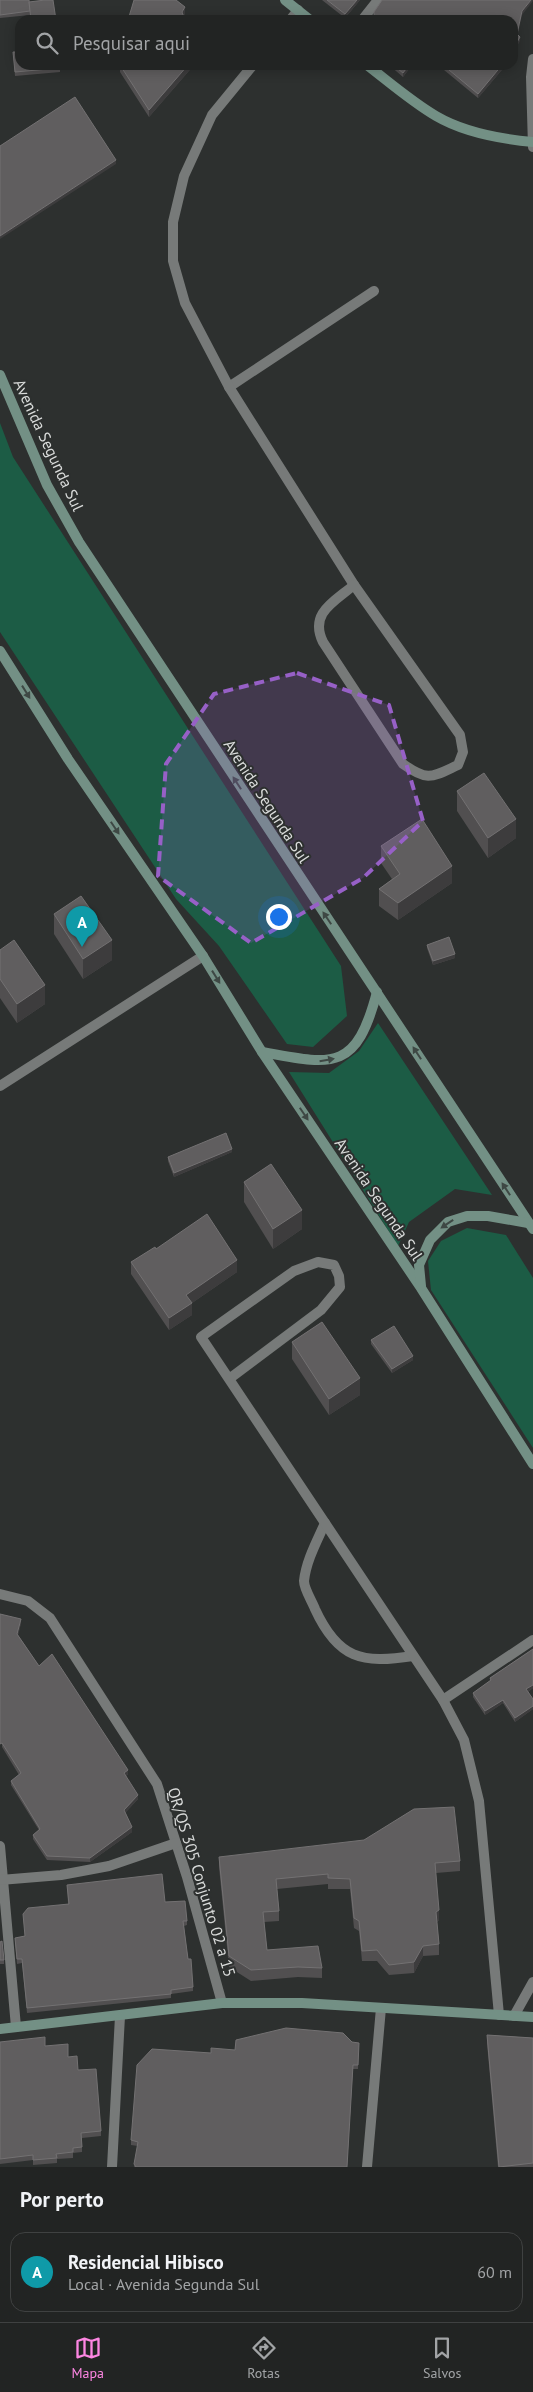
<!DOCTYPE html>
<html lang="pt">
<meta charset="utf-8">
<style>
body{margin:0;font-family:"PT Sans",sans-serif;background:#2a2c2b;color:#f1f3f6}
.you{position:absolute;left:278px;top:916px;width:18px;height:18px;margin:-12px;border:4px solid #fff;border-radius:50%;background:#1a73e8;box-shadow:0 0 0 8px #1a73e833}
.badge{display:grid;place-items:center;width:32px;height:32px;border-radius:50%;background:#fd86e2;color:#fff;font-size:16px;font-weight:700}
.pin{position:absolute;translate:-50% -41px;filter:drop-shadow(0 1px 2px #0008)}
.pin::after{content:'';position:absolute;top:26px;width:18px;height:15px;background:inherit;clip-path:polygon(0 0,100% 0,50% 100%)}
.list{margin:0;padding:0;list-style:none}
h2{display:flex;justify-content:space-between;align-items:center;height:65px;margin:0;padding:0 20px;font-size:21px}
h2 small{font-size:16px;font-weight:400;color:#a2a4a6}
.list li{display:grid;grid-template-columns:32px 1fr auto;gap:15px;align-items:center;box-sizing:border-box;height:80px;margin:0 10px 10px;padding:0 10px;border:1px solid #3f4141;border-radius:15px}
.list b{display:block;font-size:19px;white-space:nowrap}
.list p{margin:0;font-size:16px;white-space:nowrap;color:#a2a4a6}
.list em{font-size:16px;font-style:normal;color:#a2a4a6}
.icon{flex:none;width:28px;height:28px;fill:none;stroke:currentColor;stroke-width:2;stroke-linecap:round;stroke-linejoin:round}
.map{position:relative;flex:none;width:533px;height:2167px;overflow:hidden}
.search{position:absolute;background:#222423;box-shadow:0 2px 12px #0003;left:15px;right:15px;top:15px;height:55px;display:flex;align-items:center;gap:12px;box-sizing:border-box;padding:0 18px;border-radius:15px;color:#a2a4a6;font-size:19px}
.sheet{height:155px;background:#222423}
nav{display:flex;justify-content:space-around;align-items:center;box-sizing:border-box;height:70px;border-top:1px solid #3f4141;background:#222423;font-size:14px;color:#a2a4a6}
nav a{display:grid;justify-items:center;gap:2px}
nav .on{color:#fd86e2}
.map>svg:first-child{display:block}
.green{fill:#1c5c45}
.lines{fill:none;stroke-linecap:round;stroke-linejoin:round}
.lane{stroke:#777a79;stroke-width:10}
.street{stroke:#777a79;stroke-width:10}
.secondary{stroke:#739085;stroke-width:10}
.wall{fill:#514f50}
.shaded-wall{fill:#3d3c3d}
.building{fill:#605e5f;stroke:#737172}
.oneway{fill:#3e4844}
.marked{fill:#9760c7;fill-opacity:0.2;stroke:#9760c7;stroke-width:4;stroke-dasharray:10 6;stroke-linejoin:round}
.labels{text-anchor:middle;stroke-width:4;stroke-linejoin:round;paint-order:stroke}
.street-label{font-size:16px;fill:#d9dbda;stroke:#2d302f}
</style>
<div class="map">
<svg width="533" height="2167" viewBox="0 0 533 2167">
<rect width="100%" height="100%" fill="#2d302f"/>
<g class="green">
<path d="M0 423 13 457 341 966 347 1016 313 1047 287 1044 219 946 176 899 0 632Z"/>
<path d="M378 1023 492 1195 455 1189 409 1222 398 1246 289 1072 329 1073 359 1051Z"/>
<path d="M467 1228 506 1235 533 1278V1448L431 1290 428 1261 441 1241Z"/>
</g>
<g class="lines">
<g class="lane">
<path d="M229 387 374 291"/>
<path d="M325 1523C317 1541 306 1561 304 1581 304 1589 312 1601 315 1609 338 1659 362 1664 413 1656"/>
<path d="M443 1700 533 1640"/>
<path d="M514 2016 533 1982"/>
</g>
<g class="street">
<path d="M290 20 298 10"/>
<path d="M362 20 378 0"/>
<path d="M533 59 531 77 533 147"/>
<path d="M253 65 212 115 184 176 173 222V261L185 303 229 387 354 585"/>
<path d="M354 585 460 735 463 752 458 765C432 777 428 782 403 764L323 642C309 613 334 602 354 585Z"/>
<path d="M0 1086 203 956"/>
<path d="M229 1379 321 1310 340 1287 339 1276 334 1265 318 1262 294 1271 201 1337 443 1700 464 1740 479 1801 499 2015"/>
<path d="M0 1594 28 1601 50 1618 157 1784 187 1877 222 2003"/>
<path d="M0 1846 16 2027"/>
<path d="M0 1880 61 1875 109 1866 176 1843"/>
<path d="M112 2167 120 2016"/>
<path d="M367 2167 381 2008"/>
</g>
<g class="secondary">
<path d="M285 0 310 20"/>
<path d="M367 65C389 82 412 102 436 116 465 133 500 139 533 142"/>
<path d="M0 375 47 485 79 542 533 1229"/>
<path d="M0 651 68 759 203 956 262 1052 421 1288 533 1464"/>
<path d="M262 1052C333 1065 356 1072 377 992"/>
<path d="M421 1286 419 1265 430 1240 448 1222 467 1216H488L528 1223"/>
<path d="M0 2029 222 2003H302L533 2017"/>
</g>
</g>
<g class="wall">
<path d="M0 0 29 3 56 20H31L30 14V15L0 18Z"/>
<path d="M322 0H360L345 18Z"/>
<path d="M13 52 60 65V72L15 76Z"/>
<path d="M116 65H194L149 117 120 72V66L116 67Z"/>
<path d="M389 65H412L403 77Z"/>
<path d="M438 65H506L478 98Z"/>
<path d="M457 791 516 838 488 858 457 811Z"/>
<path d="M381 846 452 883 398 920 379 906V889L392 879 381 863Z"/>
<path d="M54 914 112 960 83 979 54 934Z"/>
<path d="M427 945 455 958 433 965 427 948Z"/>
<path d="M0 950 45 1004 17 1023 0 998Z"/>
<path d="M232 1152 174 1177 168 1161V1157Z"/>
<path d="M244 1182 302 1229 273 1249 244 1202Z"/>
<path d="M156 1249 237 1272 192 1303V1315L169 1330 131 1274V1262Z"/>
<path d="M371 1340 413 1360 392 1373 371 1344Z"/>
<path d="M292 1342 360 1395 329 1415 292 1359Z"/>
<path d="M0 1614 21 1623 18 1635 39 1666 128 1774 126 1776 138 1799 125 1813 132 1832 90 1862 47 1860 33 1839V1835L39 1830 11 1785V1781L19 1775 2 1747Z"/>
<path d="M533 1649V1688L528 1692 533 1699V1709L515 1722 503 1703 485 1715 473 1697V1693L490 1681V1678Z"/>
<path d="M219 1857 460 1861V1871L436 1873 439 1920 437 1922 439 1944V1955L423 1956 414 1973 389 1975 377 1961H362L359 1931 354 1928 350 1889H328V1884L277 1889 279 1911V1921L264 1922 267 1950 322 1968V1978L298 1977 251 1981 229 1967 219 1867Z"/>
<path d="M67 1885 165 1902 187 1921V1925L184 1926 188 1959 193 1987V1991L171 1994V1998L27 2013 22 1963 17 1964 15 1942V1938L25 1936 23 1914 68 1904Z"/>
<path d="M0 1942 4 1960V1964H0Z"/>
<path d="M487 2035 533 2038V2167H498L487 2043Z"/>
<path d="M0 2042 45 2046 68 2057 78 2070 101 2131V2136L82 2138V2152L73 2153V2158L57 2159V2163L33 2165V2160L0 2164Z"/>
<path d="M352 2042 359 2043 358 2069H353L347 2167H134L138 2146 131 2145V2140L211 2053 235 2050Z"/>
</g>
<g class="shaded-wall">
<path d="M357 0H360L345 18V14Z"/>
<path d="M531 0H533V1L522 15 517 38V34L522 11Z"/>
<path d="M185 7V15L182 19V12Z"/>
<path d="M520 37V41L513 53V49Z"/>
<path d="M188 65H194L149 117V110Z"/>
<path d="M409 65H412L403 77V73Z"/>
<path d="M502 65H506L478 98V94Z"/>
<path d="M116 160V164L0 239V236Z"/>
<path d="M516 819V838L488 858V838Z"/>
<path d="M452 866V883L398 920V903Z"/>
<path d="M112 940V960L83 979V959Z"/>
<path d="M455 954V958L433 965V961Z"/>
<path d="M45 985V1004L17 1023V1004Z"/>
<path d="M232 1149V1152L174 1177V1173Z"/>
<path d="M302 1210V1229L273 1249V1229Z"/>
<path d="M237 1260V1272L192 1303V1315L169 1330V1318L186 1295Z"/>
<path d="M413 1356V1360L392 1373V1369Z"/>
<path d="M360 1378V1395L329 1415V1399Z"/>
<path d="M21 1619V1623L17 1639V1634Z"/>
<path d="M533 1685V1688L526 1693V1689Z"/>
<path d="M503 1700V1703L485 1715V1711Z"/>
<path d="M533 1706V1709L515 1722V1718Z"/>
<path d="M128 1770V1774L124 1777V1773Z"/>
<path d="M138 1795V1799L124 1814V1810Z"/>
<path d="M132 1827V1832L90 1862V1858Z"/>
<path d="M439 1910V1920L436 1922V1912Z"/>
<path d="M423 1946V1956L414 1973V1962Z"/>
</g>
<g class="building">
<path d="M0 0H29L30 11 0 15Z"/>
<path d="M45 0H53L56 20H31L29 2Z"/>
<path d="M134 0H176L185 7 182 12 185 20H128Z"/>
<path d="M327 0H357L345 14Z"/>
<path d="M382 0H531L522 11 517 34 520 37 513 49V20H374V12Z"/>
<path d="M13 52H20V65H60V68L15 72Z"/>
<path d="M120 65H188L149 110Z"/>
<path d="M393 65H409L403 73Z"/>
<path d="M443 65H502L478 94Z"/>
<path d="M75 97 116 160 0 236V146Z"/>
<path d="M484 773 516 819 488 838 457 791Z"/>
<path d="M422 819 452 866 398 903 379 889 400 874 381 846Z"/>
<path d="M81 896 112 940 83 959 54 914Z"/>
<path d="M449 937 455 954 433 961 427 945Z"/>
<path d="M14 940 45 985 17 1004 0 979V950Z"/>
<path d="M226 1133 232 1149 174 1173 168 1157Z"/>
<path d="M271 1164 302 1210 273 1229 244 1182Z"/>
<path d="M207 1214 237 1260 186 1295 192 1303 169 1318 131 1262 155 1247 156 1249Z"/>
<path d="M322 1322 360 1378 329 1399 292 1342Z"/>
<path d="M394 1326 413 1356 392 1369 371 1340Z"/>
<path d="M0 1614 21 1619 17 1634 39 1666 52 1654 128 1770 124 1773 138 1795 124 1810 132 1827 90 1858 47 1856 33 1835 40 1829 11 1781 21 1773 2 1743 0 1744Z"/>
<path d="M533 1649V1685L526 1689 533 1699V1706L515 1718 503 1700 485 1711 473 1693 491 1680 490 1678Z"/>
<path d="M454 1807 460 1861 435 1863 439 1910 436 1912 439 1944 423 1946 414 1962 389 1965 377 1950 362 1951 359 1921 354 1918 350 1879 328 1878V1874L276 1879 279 1911 263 1912 267 1950 318 1946 322 1968 298 1967 251 1970 229 1956 219 1857 364 1840 414 1809Z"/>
<path d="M162 1874 165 1902 185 1901 187 1921H183L188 1959H191L193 1987 171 1990V1994L27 2008 22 1959H17L15 1938 25 1936 23 1914 28 1908 69 1904 67 1885Z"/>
<path d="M2 1941 4 1960H0V1942Z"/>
<path d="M286 2028 343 2033 352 2042 359 2043 358 2065H353L347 2167H136L134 2164 138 2142 131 2140 137 2065 152 2049 211 2053V2048L235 2050 236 2040Z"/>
<path d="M487 2035 533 2038V2163L499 2167Z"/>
<path d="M45 2037V2046L68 2044V2057L77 2056 78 2070 96 2069 101 2131 81 2133 82 2147 73 2148V2152L56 2154 57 2158 33 2160V2155L0 2159V2042Z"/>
</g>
<defs><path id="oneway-solid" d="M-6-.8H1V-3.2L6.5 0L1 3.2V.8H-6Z" transform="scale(1.25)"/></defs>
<g class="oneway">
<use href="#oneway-solid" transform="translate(26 692) rotate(58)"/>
<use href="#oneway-solid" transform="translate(237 783) rotate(-123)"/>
<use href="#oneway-solid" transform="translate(115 828) rotate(56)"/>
<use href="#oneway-solid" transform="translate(327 918) rotate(-124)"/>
<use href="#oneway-solid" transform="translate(216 977) rotate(58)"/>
<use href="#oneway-solid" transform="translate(417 1053) rotate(-123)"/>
<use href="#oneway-solid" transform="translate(327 1060) rotate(-10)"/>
<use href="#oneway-solid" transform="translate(304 1114) rotate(56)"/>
<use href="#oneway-solid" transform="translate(506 1189) rotate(-123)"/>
<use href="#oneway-solid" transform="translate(447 1224) rotate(146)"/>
</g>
<path class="marked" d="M297 673 389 705 423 821 363 878 251 943 158 876 166 764 214 694Z"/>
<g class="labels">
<g class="street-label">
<text transform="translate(49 445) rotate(65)" y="6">Avenida Segunda Sul</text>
<text transform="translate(267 801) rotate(57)" y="6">Avenida Segunda Sul</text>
<text transform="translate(379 1199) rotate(56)" y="6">Avenida Segunda Sul</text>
<text transform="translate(202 1882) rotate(73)" y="6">QR/QS 305 Conjunto 02 a 15</text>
</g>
</g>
</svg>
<div class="you"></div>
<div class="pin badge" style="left:82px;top:947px;background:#0f9aa8">A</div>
<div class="search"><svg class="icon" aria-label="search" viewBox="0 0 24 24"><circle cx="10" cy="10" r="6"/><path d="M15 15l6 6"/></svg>Pesquisar aqui</div>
</div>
<section class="sheet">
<h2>Por perto<small></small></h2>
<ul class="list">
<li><span class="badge" style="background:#0f9aa8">A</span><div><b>Residencial Hibisco</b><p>Local · Avenida Segunda Sul</p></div><em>60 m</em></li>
</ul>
</section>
<nav>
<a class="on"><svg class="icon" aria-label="map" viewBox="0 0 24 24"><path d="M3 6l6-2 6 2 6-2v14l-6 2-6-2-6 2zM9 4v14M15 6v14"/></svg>Mapa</a>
<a><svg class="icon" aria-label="directions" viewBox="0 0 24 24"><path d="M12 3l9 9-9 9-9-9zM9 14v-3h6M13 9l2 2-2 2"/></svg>Rotas</a>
<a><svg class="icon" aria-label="saved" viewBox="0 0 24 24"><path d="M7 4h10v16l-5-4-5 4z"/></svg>Salvos</a>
</nav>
